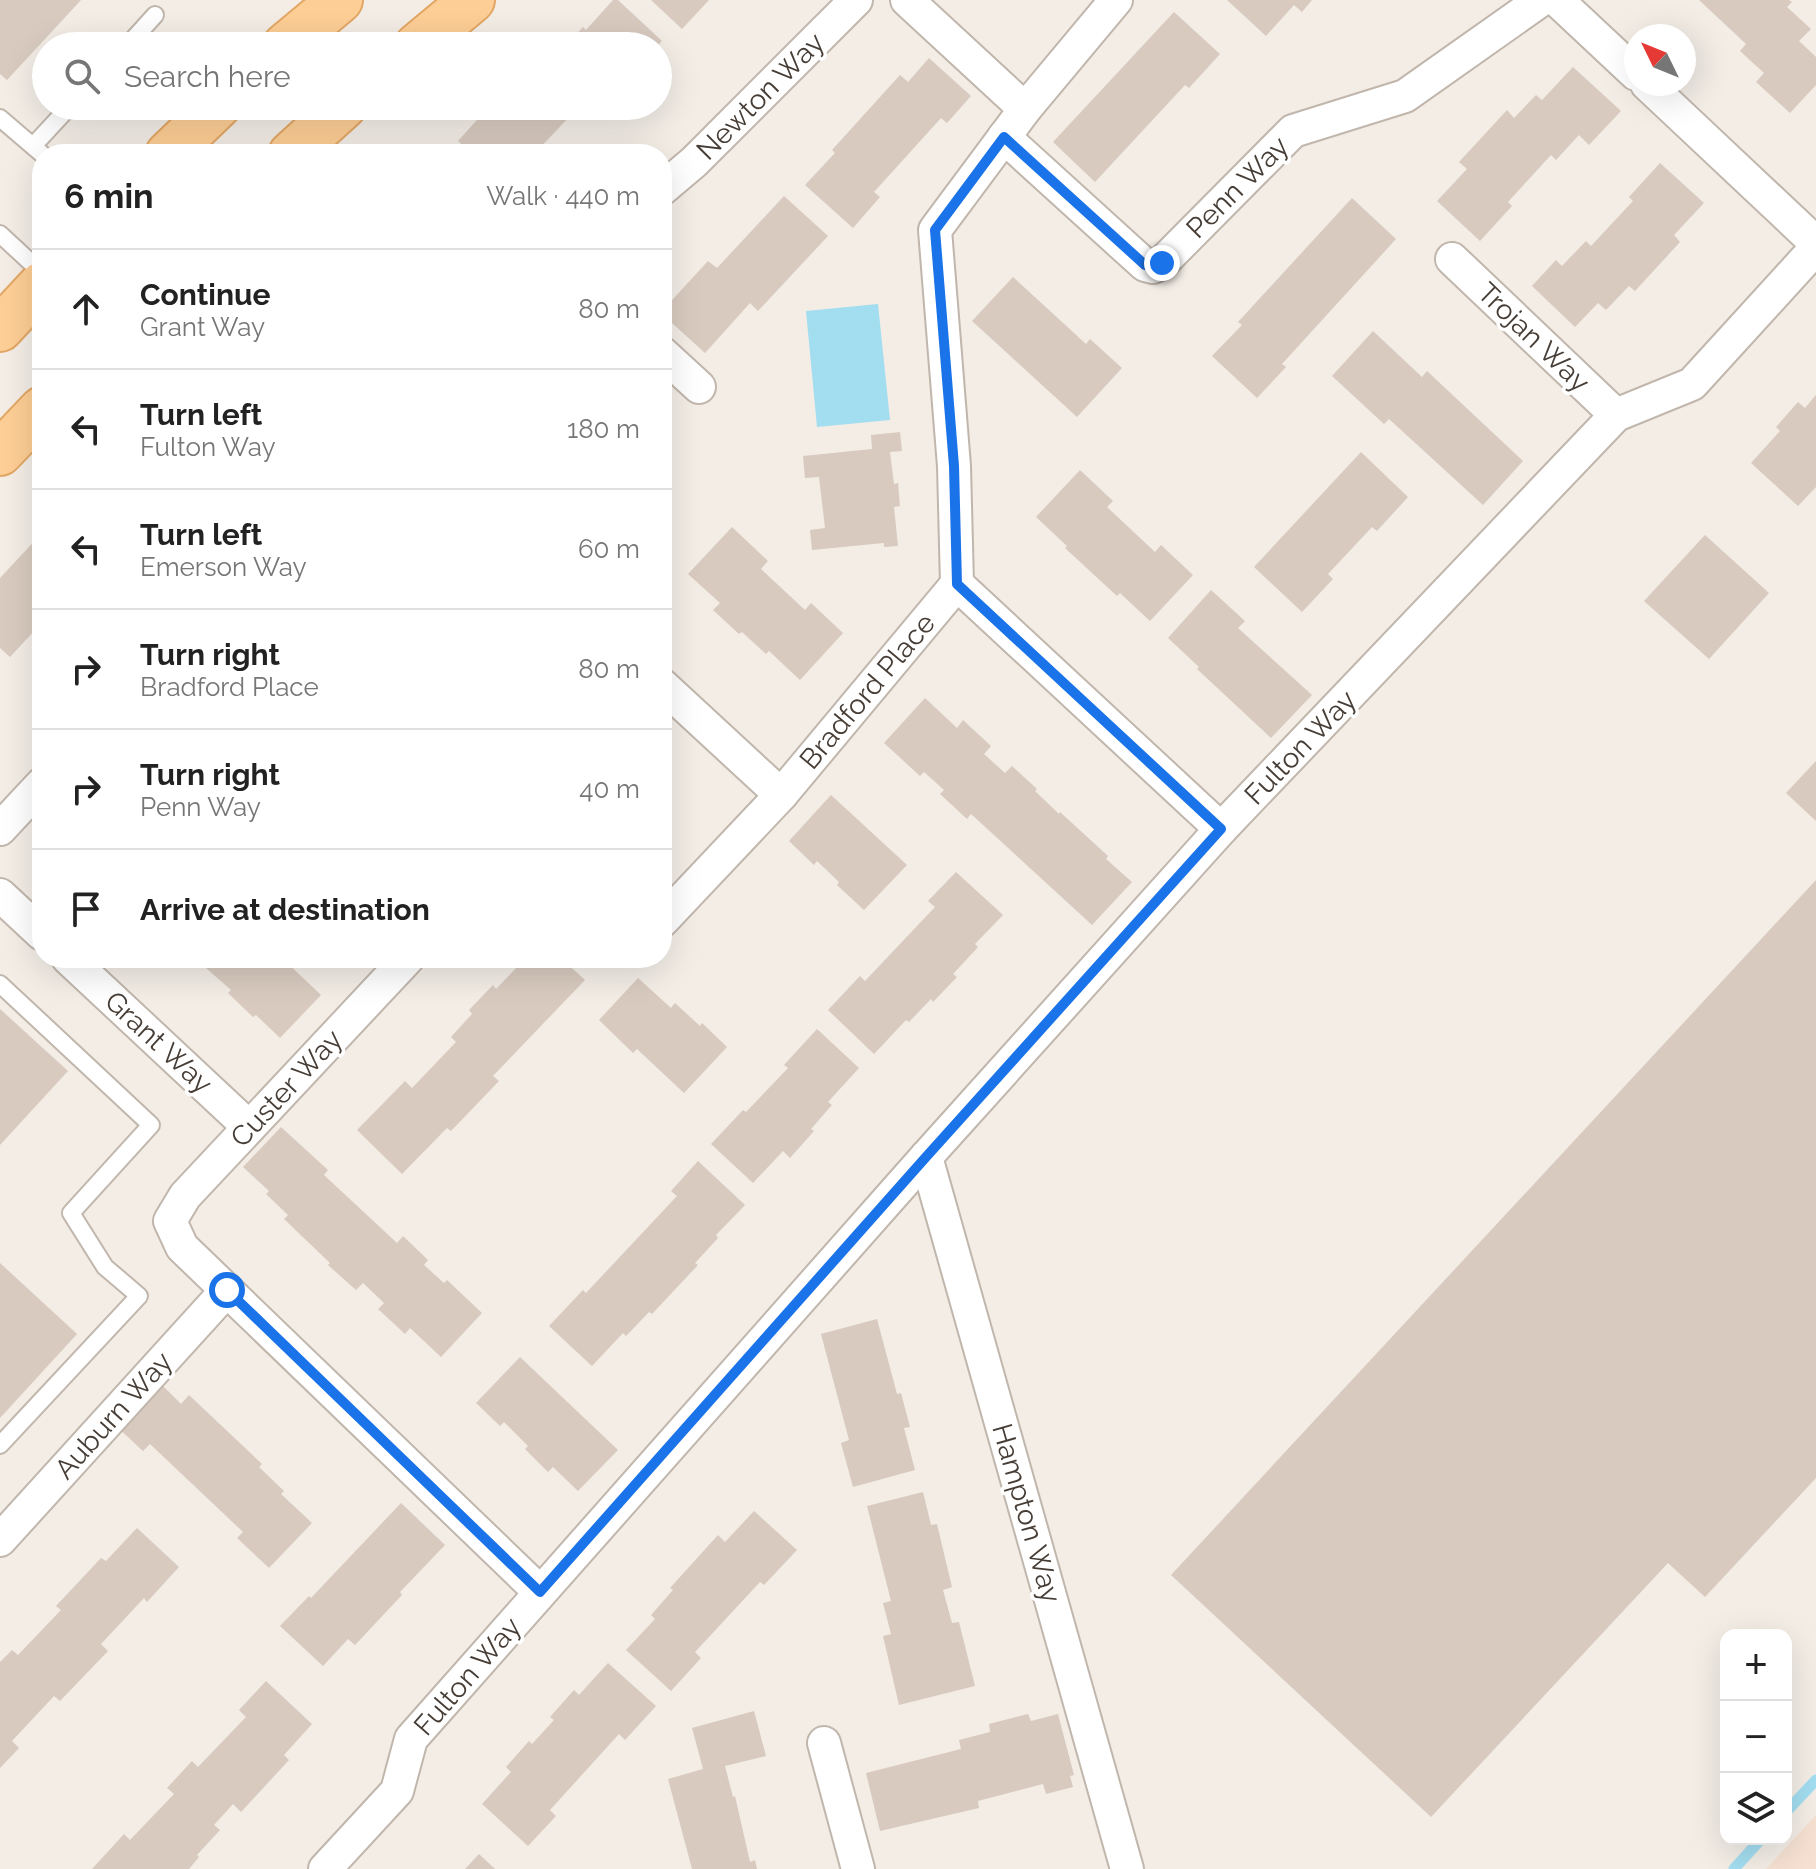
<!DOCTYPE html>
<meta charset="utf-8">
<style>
body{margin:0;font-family:Raleway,sans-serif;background:#f6f6f6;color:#222}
.controls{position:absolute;right:24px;bottom:24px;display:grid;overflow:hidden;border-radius:16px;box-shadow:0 8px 32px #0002}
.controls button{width:72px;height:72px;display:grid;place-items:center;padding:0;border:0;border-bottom:2px solid #e0e0e0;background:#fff;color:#222;font:40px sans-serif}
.compass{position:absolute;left:1624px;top:24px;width:72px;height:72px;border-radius:50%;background:#fff;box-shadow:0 8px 32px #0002;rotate:313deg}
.stop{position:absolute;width:24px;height:24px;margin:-18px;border:6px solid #1a73e8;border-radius:50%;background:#fff}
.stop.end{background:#1a73e8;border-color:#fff;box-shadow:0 2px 8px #0008}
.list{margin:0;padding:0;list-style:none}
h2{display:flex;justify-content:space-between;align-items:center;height:104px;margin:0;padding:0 32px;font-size:34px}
h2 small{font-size:26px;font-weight:400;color:#767676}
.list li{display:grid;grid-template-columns:52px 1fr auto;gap:24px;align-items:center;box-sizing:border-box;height:120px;padding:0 32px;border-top:2px solid #e0e0e0}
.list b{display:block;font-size:30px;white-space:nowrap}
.list p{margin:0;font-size:26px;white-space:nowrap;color:#767676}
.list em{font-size:26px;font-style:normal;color:#767676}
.icon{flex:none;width:44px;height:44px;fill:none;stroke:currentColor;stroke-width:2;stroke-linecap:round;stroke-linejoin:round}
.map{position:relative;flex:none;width:1816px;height:1869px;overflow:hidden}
.search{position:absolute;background:#fff;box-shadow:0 8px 32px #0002;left:32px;top:32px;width:640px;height:88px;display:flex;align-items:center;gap:20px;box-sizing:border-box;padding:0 28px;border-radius:44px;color:#767676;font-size:30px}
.panel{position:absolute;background:#fff;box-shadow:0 8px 32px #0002;left:32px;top:144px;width:640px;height:824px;border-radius:32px}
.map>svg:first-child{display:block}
.commercial{fill:#f5e0d1}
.water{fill:#a3ddf0}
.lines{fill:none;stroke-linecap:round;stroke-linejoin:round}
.stream{stroke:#a3ddf0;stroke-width:11}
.building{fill:#d8cabf}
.lane-casing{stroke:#c1b6ac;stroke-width:20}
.street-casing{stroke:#c1b6ac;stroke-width:36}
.primary-casing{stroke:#e3a765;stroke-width:48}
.lane{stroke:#fff;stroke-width:16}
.street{stroke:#fff;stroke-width:32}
.primary{stroke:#fdce95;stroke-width:44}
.route{stroke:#1a73e8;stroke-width:10}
.labels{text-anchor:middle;stroke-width:7;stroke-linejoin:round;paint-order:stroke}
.street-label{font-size:28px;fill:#463d36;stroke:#fff}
</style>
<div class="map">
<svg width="1816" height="1869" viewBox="0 0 1816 1869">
<rect width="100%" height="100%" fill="#f3ede6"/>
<path class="commercial" d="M1816 1815V1869H1766Z"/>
<path class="water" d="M878 304 890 420 817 427 806 311Z"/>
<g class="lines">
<g class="stream">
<path d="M1786 1812 1816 1780"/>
<path d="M1734 1869 1761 1839"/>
</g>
</g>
<g class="building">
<path d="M0 0H81L7 80 0 74Z"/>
<path d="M613 0H618L662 41 657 46H566L583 27 586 30Z"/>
<path d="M651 0H709L682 29Z"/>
<path d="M1227 0H1312L1302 12 1294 5 1266 36Z"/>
<path d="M1699 0H1789L1792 2 1787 7 1811 29 1799 41 1816 57V85L1790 113 1756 82 1764 73 1740 51 1746 44Z"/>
<path d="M1174 12 1220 54 1189 88 1185 85 1095 182 1053 142Z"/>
<path d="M929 58 971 96 947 123 941 118 874 192 880 197 853 228 805 185 835 153 832 150 900 75 908 82Z"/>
<path d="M1573 67 1621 111 1589 145 1579 135 1556 160 1551 155 1508 202 1512 206 1480 241 1437 201 1467 169 1459 162 1507 110 1514 118 1536 95 1542 100Z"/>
<path d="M498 106H589L580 116 574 112 534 154H472L458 141 484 112 488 117Z"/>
<path d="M1660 163 1704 203 1674 235 1680 242 1635 291 1629 286 1606 310 1598 303 1575 327 1532 286 1556 260 1562 266 1586 241 1591 246 1633 201 1629 197Z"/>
<path d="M784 196 828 236 758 311 750 303 705 353 662 314V311L708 261 717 268Z"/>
<path d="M1352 198 1396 239 1282 364 1286 367 1257 398 1212 356 1242 325 1238 322Z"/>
<path d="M1013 277 1086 344 1090 339 1122 368 1077 417 972 321Z"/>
<path d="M1373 331 1422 377 1427 371 1523 461 1483 505 1389 419 1384 424 1332 376Z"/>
<path d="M1816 395V487L1798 506 1751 463 1780 431 1776 427 1798 402 1805 408Z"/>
<path d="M900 432 902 451 890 452 894 484 898 483 900 506 894 507 898 546 884 547V543L812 550 810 530 825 528 819 477 805 478 803 456 872 449 871 435Z"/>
<path d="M1361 452 1408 497 1377 531 1372 527 1328 574 1333 579 1302 612 1254 567Z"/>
<path d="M1080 470 1113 501 1107 507 1155 552 1161 545 1193 575 1150 621 1120 593 1117 596 1065 548 1067 546 1036 517Z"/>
<path d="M732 527 768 561 761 569 805 610 811 603 843 633 800 680 769 651 766 654 742 632 739 634 713 610 720 603 688 574Z"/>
<path d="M42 533V617L32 628 35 630 10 657 0 648V578Z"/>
<path d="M1705 535 1769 593 1709 659 1644 601Z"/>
<path d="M1211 590 1245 621 1238 628 1312 695 1271 738 1197 669 1199 667 1168 638Z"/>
<path d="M925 698 957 728 963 720 991 746 984 754 1005 773 1012 766 1037 789 1035 791 1059 814 1060 812 1108 856 1106 859 1132 882 1092 925 971 814 967 819 940 794 944 790 924 772 920 776 884 743Z"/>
<path d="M1816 761V821L1786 793Z"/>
<path d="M831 795 907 865 864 910 837 885 839 882 817 861 814 865 789 841Z"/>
<path d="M956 872 1003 915 975 944 978 947 953 974 957 977 933 1002 931 999 909 1022 906 1020 874 1054 828 1010 860 976 865 981 935 907 928 901Z"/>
<path d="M1816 880V1478L1705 1597 1668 1563 1431 1817 1171 1575Z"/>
<path d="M204 958H282L321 995 280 1038 256 1015 253 1017 228 993 231 990 206 968 210 964Z"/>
<path d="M519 958H561L585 980 493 1076 499 1081 451 1131 447 1128 402 1174 357 1130 405 1081 412 1088 456 1042 451 1037 472 1014 469 1010 493 985 496 989 519 965 516 961Z"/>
<path d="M638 978 671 1008 675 1003 700 1026 702 1023 727 1047 684 1093 637 1049 633 1053 599 1020Z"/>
<path d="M0 1009 68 1071 0 1145Z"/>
<path d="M817 1029 859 1068 828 1102 832 1105 811 1129 814 1131 790 1158 783 1151 753 1183 711 1144 743 1110 746 1112 788 1068 784 1065Z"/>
<path d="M281 1127 328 1170 324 1175 397 1243 403 1236 428 1260 424 1265 444 1283 447 1280 482 1313 441 1357 410 1328 405 1334 378 1309 384 1303 363 1283 356 1290 328 1265 330 1263 284 1219 288 1215 266 1194 269 1191 243 1167Z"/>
<path d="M698 1161 745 1205 716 1235 718 1238 695 1263 698 1265 652 1314 649 1312 626 1336 623 1333 592 1366 549 1326 583 1290 586 1293 677 1196 671 1191Z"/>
<path d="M0 1263 77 1334 0 1418Z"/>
<path d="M877 1319 897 1394 901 1393 910 1427 904 1428 915 1470 853 1487 841 1443 849 1440 821 1334Z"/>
<path d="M520 1357 618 1450 578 1491 553 1467 548 1472 525 1449 528 1446 504 1422 500 1426 476 1403Z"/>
<path d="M157 1380 181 1404 189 1395 262 1464 259 1467 284 1491 281 1494 312 1523 269 1568 237 1538 243 1532 150 1444 143 1451 115 1425Z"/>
<path d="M923 1492 931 1525 937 1524 952 1587 943 1590 952 1623 959 1622 975 1686 899 1705 883 1636 891 1634 883 1603 891 1601 867 1506Z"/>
<path d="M401 1503 445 1545 400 1592 402 1595 355 1645 348 1639 323 1666 280 1626 309 1596 311 1598Z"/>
<path d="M754 1511 797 1550 764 1585 760 1582 695 1652 701 1658 671 1691 626 1650 655 1619 651 1615 673 1590 670 1588 718 1535 725 1542Z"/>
<path d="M137 1528 179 1567 147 1602 144 1598 101 1644 108 1651 60 1701 54 1696 12 1741 19 1748 0 1768V1662L12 1650 18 1655 61 1610 56 1606 101 1558 106 1561Z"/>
<path d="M608 1663 656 1706 625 1740 619 1734 550 1810 556 1816 528 1846 482 1804 511 1772 506 1767 529 1741 532 1744 554 1720 550 1717 574 1690 579 1695Z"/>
<path d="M266 1681 312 1724 284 1755 289 1760 241 1812 233 1804 214 1825 220 1830 197 1855 199 1857 189 1869H92L124 1834 130 1840 174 1794 167 1788 192 1761 198 1767 246 1717 239 1710Z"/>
<path d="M754 1711 766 1756 725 1766 733 1797 735 1796 750 1862 755 1860 757 1869H692L668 1779 703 1769 692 1728Z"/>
<path d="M1028 1714 1031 1721 1058 1714 1074 1775 1070 1776 1073 1787 1046 1794 1043 1784 978 1801 979 1808 880 1831 866 1773 961 1749 959 1740 990 1732 989 1724Z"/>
<path d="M479 1854 495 1869H465Z"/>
</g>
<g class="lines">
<defs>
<g id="lane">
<path d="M127 46 155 15"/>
<path d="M0 118 42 154"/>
<path d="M33 146 70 106"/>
<path d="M0 234 42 273"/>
<path d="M0 984 151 1125 71 1213 105 1267 139 1296 0 1445"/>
</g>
<g id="street">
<path d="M907 0 1025 109"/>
<path d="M1557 0 1636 74"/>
<path d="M1647 84 1816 243"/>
<path d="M1004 137 1145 265 1153 267 1162 263 1293 131 1405 96 1541 0"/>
<path d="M662 189 694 162 856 0"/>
<path d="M1452 259 1616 415"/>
<path d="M662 353 699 387"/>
<path d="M957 584 1221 829"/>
<path d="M662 685 781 795"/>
<path d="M0 829 42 784"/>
<path d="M0 895 42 934"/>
<path d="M662 921 781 795 957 584 954 466 935 230 1025 109 1116 0"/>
<path d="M68 958 249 1127"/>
<path d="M408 958 185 1196 170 1221 182 1247 540 1592"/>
<path d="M926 1157 1127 1869"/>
<path d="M0 1540 227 1290"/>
<path d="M824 1743 858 1869"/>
<path d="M325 1869 397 1791 411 1739 926 1157 1221 829 1616 415 1692 384 1816 248"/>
</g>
<g id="primary">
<path d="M285 46 340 0"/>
<path d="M417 46 472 0"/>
<path d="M168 154 218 106"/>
<path d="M291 154 344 106"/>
<path d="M0 329 42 284"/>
<path d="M0 453 42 409"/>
</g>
</defs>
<use href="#lane" class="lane-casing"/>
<use href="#street" class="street-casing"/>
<use href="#primary" class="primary-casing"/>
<use href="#lane" class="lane"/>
<use href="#street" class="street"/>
<use href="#primary" class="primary"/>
</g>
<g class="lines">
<path class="route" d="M227 1290 540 1592 926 1157 1221 829 957 584 954 466 935 230 1004 137 1145 265 1153 267 1162 263"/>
</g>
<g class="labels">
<g class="street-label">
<text transform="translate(760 96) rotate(-45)" y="10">Newton Way</text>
<text transform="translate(1237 187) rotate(-45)" y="10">Penn Way</text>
<text transform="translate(1534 337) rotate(44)" y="10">Trojan Way</text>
<text transform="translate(867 691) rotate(-50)" y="10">Bradford Place</text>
<text transform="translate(1300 747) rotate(-46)" y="10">Fulton Way</text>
<text transform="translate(159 1042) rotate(43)" y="10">Grant Way</text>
<text transform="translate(286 1088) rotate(-47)" y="10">Custer Way</text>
<text transform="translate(113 1415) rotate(-48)" y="10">Auburn Way</text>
<text transform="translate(1027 1513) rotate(74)" y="10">Hampton Way</text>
<text transform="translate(467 1676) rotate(-49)" y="10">Fulton Way</text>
</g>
</g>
</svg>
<div class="controls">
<button>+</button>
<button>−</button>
<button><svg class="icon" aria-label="layers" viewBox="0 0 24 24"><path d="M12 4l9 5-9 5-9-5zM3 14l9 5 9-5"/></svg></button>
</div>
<svg class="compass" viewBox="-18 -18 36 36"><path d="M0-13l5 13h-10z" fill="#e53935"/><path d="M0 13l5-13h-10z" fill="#767676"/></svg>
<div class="stop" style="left:227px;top:1290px"></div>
<div class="stop end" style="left:1162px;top:263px"></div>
<div class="search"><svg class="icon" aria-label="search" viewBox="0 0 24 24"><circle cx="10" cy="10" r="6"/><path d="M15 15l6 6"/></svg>Search here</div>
<section class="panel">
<h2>6 min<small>Walk · 440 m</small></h2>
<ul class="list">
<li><svg class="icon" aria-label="ahead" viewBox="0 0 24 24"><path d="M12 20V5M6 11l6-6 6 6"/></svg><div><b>Continue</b><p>Grant Way</p></div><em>80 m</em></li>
<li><svg class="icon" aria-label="left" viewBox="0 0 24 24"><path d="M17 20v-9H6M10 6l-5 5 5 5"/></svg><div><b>Turn left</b><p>Fulton Way</p></div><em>180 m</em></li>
<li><svg class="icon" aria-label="left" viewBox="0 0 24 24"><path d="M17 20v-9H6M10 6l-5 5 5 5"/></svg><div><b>Turn left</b><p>Emerson Way</p></div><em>60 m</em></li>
<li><svg class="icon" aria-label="right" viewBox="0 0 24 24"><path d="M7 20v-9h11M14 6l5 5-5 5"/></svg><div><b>Turn right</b><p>Bradford Place</p></div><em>80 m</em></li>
<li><svg class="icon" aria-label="right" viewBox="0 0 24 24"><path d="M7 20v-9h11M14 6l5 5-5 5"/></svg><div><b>Turn right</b><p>Penn Way</p></div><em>40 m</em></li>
<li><svg class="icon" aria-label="arrive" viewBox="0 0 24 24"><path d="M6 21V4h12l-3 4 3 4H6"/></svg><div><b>Arrive at destination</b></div></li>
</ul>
</section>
</div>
